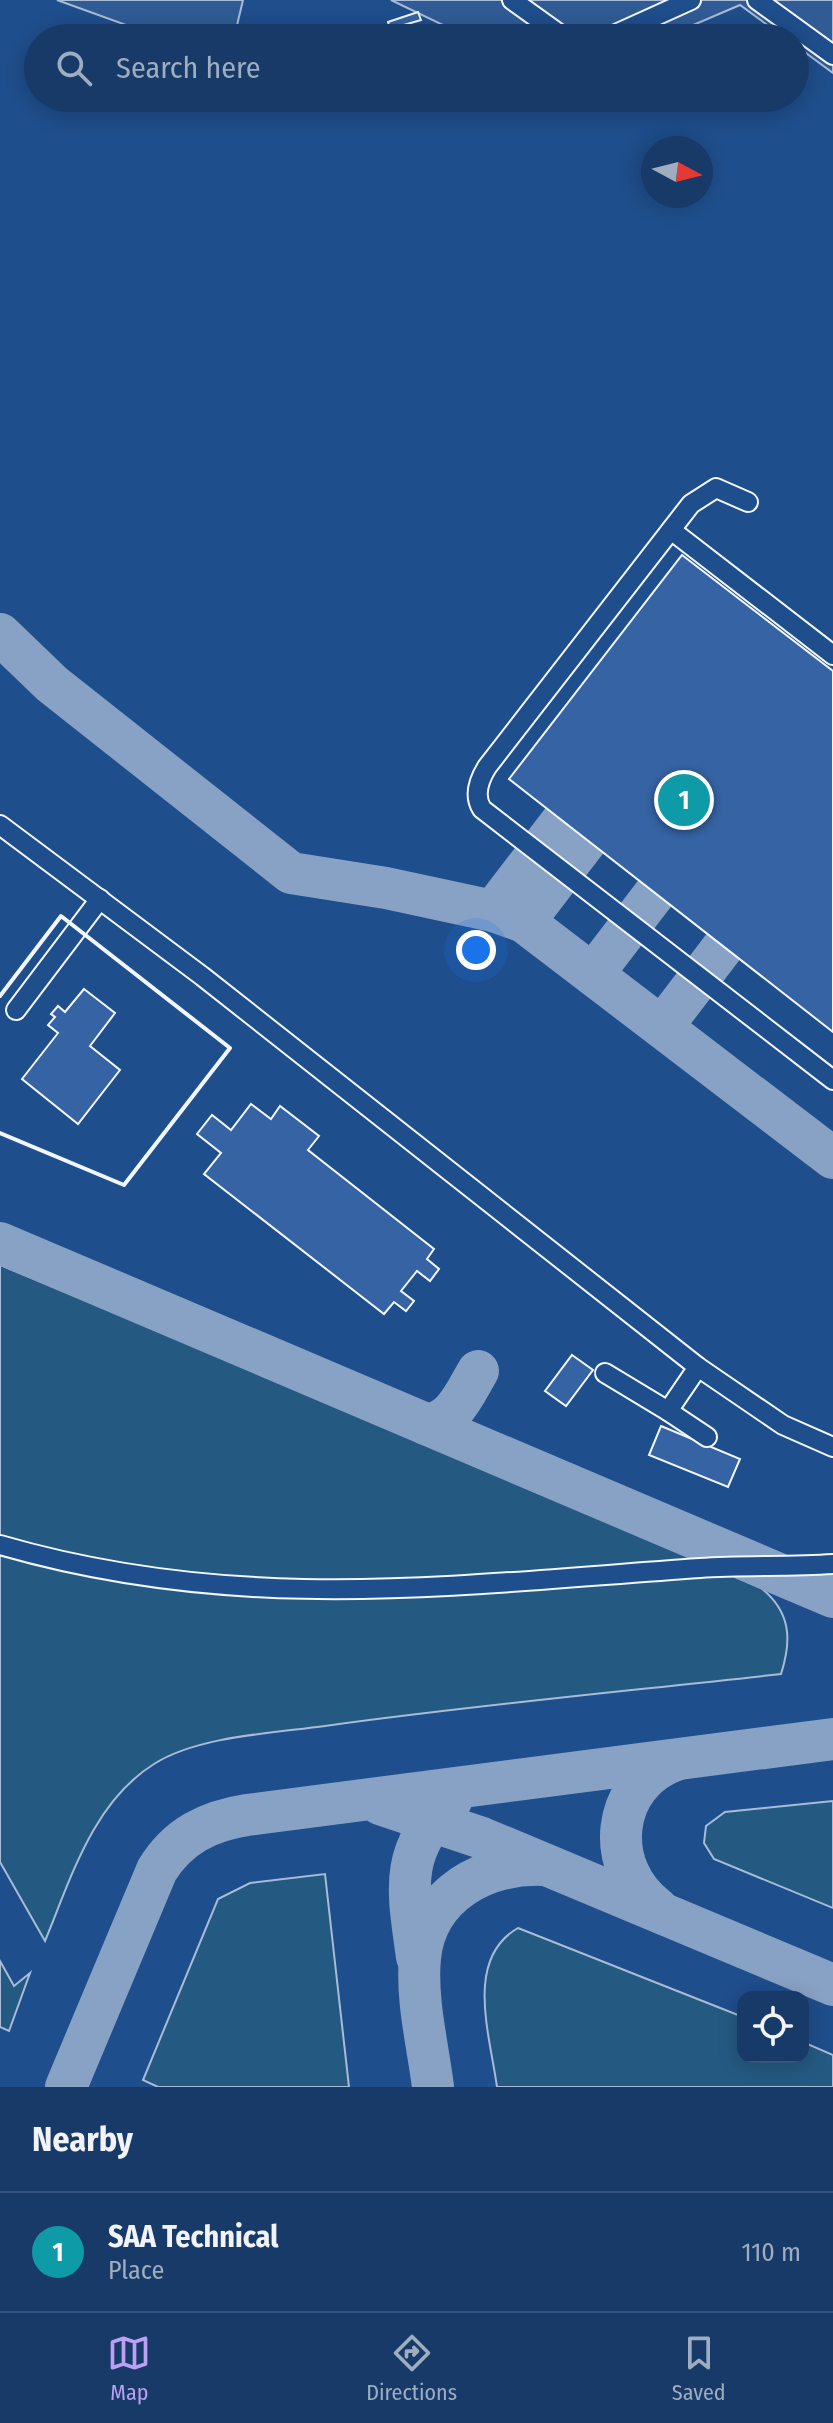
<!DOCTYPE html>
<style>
body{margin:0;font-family:"Fira Sans Condensed",sans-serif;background:#20416f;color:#f1f3f6}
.controls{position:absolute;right:24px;bottom:24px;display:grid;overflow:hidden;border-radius:16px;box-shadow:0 4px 20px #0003}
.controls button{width:72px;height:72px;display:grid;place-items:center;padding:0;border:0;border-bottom:2px solid #36547d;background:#173a69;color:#f1f3f6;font:40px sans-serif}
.compass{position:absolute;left:641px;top:136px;width:72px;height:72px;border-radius:50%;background:#173a69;box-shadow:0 4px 20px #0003;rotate:97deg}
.you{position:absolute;left:476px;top:950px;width:28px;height:28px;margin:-20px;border:6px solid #fff;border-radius:50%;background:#1a73e8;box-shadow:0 0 0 12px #1a73e833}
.badge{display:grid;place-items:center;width:52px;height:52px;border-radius:50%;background:#bca0f2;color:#fff;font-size:26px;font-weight:700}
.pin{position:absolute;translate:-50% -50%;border:4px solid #fff;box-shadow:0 2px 8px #0006}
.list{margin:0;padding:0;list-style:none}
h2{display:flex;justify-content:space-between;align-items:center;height:104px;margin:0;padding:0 32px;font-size:34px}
h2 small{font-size:26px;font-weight:400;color:#9eadc0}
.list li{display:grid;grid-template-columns:52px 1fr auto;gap:24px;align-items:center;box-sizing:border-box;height:120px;padding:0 32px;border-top:2px solid #36547d}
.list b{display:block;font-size:30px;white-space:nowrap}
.list p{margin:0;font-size:26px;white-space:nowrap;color:#9eadc0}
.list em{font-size:26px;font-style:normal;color:#9eadc0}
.icon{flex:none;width:44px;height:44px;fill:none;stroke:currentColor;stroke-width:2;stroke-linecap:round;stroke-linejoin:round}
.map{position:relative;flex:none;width:833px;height:2087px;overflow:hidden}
.search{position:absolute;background:#173a69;box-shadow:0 4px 20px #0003;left:24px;right:24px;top:24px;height:88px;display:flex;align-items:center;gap:20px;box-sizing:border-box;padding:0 28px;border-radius:44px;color:#9eadc0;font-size:30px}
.sheet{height:224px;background:#173a69}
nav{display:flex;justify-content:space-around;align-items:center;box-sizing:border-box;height:112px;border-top:2px solid #36547d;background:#173a69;font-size:22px;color:#9eadc0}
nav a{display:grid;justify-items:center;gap:4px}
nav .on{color:#bca0f2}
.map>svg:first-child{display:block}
.green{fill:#245a82;stroke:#a8bbd7;stroke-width:2}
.parking{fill:#305b95;stroke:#a8bbd7;stroke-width:2}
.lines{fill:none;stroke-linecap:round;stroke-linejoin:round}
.taxiway{stroke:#88a2c6;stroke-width:42}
.building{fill:#3563a3;stroke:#f2f6ff;stroke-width:2}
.minor-casing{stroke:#f2f6ff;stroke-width:22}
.minor{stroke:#1f4e8c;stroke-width:18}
.wall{stroke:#f2f6ff;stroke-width:4}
</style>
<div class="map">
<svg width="833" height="2087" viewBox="0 0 833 2087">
<rect width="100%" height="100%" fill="#1f4e8c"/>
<g class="green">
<path d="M0 1265 396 1429 761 1588C791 1612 792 1640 781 1674 629 1691 476 1705 325 1726 274 1733 198 1736 154 1764 93 1802 71 1878 45 1941L0 1862Z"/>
<path d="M833 1801V1908L714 1859 704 1843 706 1826 725 1812Z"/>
<path d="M325 1874 349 2087H158L143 2080 218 1899 250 1883Z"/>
<path d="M518 1928 743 2017V2057H803V2042L833 2055V2087H497C490 2035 464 1959 518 1928Z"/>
<path d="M0 1961 14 1986 30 1973 9 2031 0 2027Z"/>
</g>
<g class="parking">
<path d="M57 0H243L234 38H162Z"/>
<path d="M391 0H833V73L795 45V38H785L740 5 663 38H470Z"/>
</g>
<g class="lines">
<g class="taxiway">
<path d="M0 634 52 684 291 873 386 888 493 911 524 922 833 1158"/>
<path d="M493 911 562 821"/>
<path d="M524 922 587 840"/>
<path d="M593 974 655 893"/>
<path d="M662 1027 723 947"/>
<path d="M0 1243 833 1597"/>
<path d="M426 1424C453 1424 466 1391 478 1371"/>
<path d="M380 1804 482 1838 833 1985"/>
<path d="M657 1908C603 1868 610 1783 676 1760"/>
<path d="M417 1957C408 1891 398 1851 451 1801"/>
<path d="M66 2087 157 1870C178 1836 208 1821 247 1815L833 1739"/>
<path d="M433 2087C428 2046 416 2000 420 1958 426 1894 486 1862 544 1865"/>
</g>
</g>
<g class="building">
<path d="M418 12 421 20 390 29 388 22Z"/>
<path d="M415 28 419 38H392L391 36Z"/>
<path d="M682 555 833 671V1032L509 779Z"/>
<path d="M84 989 115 1013 90 1046 120 1070 78 1124 22 1079 58 1033 48 1025 55 1017 51 1014 58 1006 65 1012Z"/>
<path d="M251 1104 271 1119 280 1106 319 1136 308 1150 434 1249 427 1259 439 1269 430 1281 417 1271 401 1291 414 1301 406 1311 394 1302 384 1314 204 1174 221 1153 197 1134 212 1115 231 1130Z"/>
<path d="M572 1355 593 1370 566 1406 545 1391Z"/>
<path d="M661 1426 740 1459 728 1487 649 1455Z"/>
</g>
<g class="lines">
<defs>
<g id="minor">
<path d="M512 0 565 38"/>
<path d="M757 0 833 55"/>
<path d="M607 38 691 0"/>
<path d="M748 502 716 488 691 504 487 767C479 780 473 795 482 809L833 1080"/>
<path d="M671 530 833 655"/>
<path d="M0 825 202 976 698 1367 783 1425 833 1447"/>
<path d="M16 1010 100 899"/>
<path d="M605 1373 668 1411 698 1367"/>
<path d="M668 1411 707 1437"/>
<path d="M0 1545C241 1615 455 1585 700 1568 744 1565 789 1567 833 1564"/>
</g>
</defs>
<use href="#minor" class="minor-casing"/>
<use href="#minor" class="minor"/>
<path class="wall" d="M0 996 61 916 230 1048 124 1185 0 1133"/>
</g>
</svg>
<div class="controls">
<button><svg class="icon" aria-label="locate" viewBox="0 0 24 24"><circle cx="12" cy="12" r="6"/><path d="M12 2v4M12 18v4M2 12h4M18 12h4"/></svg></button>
</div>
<svg class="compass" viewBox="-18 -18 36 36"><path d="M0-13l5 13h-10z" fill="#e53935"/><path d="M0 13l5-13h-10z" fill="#9eadc0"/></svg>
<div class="you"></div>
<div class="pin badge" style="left:684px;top:800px;background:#0f9aa8">1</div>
<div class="search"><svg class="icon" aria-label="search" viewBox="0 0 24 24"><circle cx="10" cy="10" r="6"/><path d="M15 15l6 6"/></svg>Search here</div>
</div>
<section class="sheet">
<h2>Nearby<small></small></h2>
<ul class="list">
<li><span class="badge" style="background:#0f9aa8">1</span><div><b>SAA Technical</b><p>Place</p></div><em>110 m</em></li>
</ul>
</section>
<nav>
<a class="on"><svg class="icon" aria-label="map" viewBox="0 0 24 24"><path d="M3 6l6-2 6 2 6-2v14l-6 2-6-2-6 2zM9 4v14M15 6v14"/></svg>Map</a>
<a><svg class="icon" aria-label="directions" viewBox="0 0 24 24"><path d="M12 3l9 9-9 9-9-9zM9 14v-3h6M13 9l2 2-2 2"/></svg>Directions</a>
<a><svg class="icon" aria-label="saved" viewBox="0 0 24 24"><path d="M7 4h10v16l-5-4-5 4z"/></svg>Saved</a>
</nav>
